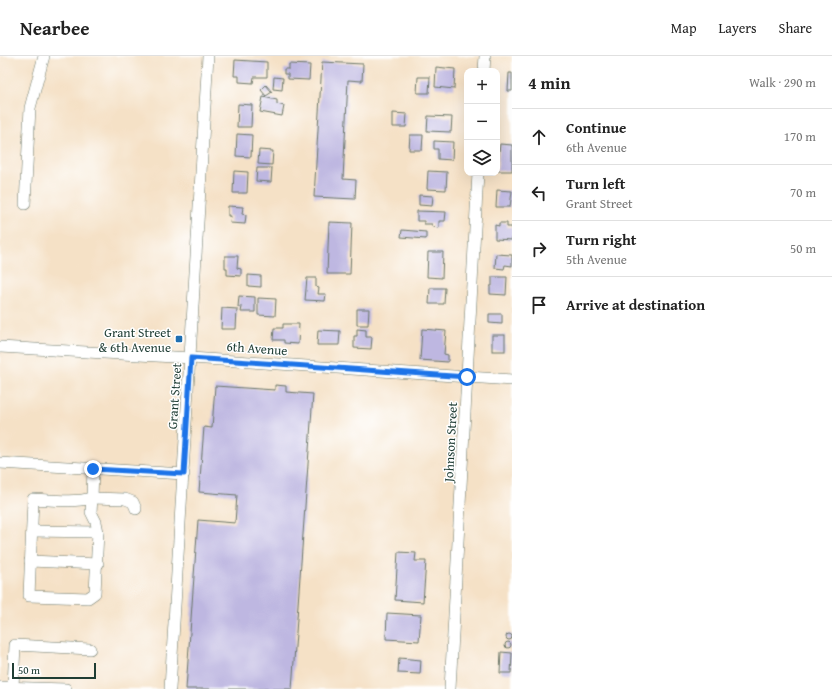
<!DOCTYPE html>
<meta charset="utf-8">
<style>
body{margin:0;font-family:"Gentium Book Plus",serif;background:#f2f2f2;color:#222}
.controls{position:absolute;right:12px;top:12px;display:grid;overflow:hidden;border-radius:8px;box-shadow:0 4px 16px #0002}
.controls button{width:36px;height:36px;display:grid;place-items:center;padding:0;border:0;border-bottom:1px solid #e0e0e0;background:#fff;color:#222;font:20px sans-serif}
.scale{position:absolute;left:12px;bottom:10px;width:84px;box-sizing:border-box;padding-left:4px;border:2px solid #1f3d34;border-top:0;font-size:11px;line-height:14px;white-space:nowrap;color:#1f3d34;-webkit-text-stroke:3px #fff;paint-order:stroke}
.stop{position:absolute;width:12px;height:12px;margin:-9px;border:3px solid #1a73e8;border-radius:50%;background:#fff}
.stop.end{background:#1a73e8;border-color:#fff;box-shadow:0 1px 4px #0008}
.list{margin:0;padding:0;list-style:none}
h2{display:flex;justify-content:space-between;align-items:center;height:52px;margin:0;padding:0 16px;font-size:17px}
h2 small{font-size:13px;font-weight:400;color:#767676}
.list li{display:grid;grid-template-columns:26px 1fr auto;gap:12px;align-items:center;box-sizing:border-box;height:56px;padding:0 16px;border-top:1px solid #e0e0e0}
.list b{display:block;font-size:15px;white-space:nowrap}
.list p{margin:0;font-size:13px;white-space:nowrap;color:#767676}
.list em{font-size:13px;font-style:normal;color:#767676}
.icon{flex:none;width:22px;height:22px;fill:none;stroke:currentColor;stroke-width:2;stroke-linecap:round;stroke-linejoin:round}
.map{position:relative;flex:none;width:512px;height:633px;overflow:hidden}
header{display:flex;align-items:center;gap:24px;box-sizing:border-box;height:56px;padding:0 20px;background:#fff;border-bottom:1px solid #e0e0e0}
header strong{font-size:19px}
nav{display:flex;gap:22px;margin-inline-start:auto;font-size:14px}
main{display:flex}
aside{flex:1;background:#fff}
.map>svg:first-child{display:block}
.building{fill:#beb7e1}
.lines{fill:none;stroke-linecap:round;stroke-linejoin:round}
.minor-casing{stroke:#6a7667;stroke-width:12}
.minor{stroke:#fff;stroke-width:11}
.route{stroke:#1a73e8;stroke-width:5}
.poi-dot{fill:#1f6fb2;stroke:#fff;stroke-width:1.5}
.labels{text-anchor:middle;stroke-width:3;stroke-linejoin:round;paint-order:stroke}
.poi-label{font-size:13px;fill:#1f3d34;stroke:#fff;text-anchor:end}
.street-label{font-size:13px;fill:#1f3d34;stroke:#fff}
</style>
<header>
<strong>Nearbee</strong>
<nav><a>Map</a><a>Layers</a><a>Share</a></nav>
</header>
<main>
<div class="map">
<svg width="512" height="633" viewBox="0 0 512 633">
<rect width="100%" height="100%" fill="#fff"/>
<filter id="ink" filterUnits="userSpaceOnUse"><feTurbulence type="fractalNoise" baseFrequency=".025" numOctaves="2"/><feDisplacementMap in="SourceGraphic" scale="8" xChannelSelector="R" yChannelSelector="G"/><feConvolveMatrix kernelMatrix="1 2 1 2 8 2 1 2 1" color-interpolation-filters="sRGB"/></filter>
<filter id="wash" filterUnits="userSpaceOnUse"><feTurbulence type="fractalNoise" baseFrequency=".012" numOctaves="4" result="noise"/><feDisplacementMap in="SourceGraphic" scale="16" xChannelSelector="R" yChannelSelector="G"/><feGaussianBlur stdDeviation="0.9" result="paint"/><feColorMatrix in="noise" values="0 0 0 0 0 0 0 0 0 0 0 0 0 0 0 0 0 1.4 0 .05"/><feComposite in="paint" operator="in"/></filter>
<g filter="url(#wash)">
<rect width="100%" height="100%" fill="#f5e1c6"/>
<g id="blocks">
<g class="building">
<path d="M235 4 267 6V21H254L253 27 239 26V20H234Z"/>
<path d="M322 6 363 8 362 25 348 24 343 123 356 124 355 143 314 141Z"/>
<path d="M289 8 310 9 309 24 288 23V18H284V13H289Z"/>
<path d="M436 11 455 13 454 33 435 31Z"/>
<path d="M509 17H512V35H508Z"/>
<path d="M274 21 283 22 282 34 273 33Z"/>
<path d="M418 21H430L429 37H417Z"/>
<path d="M266 29 272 36 266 40 261 34Z"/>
<path d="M263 41 277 44V48L284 50 282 60 260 56Z"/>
<path d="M238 48 252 49 251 71H237Z"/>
<path d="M393 57 407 58 406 71H393Z"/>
<path d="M428 60 452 61 451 76 427 75Z"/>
<path d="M237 78 252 79 251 101 236 100Z"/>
<path d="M410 79H423L422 94H409Z"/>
<path d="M434 85 453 86 452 104 438 103V93H434Z"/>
<path d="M500 88 512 89V115H497Z"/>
<path d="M259 94 273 95 272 109 258 108Z"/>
<path d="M257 112H272L271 126 256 125Z"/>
<path d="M234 115 248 116 247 137H233Z"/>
<path d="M428 115 447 116 446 134 427 133Z"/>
<path d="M497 134 512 135 510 151H496Z"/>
<path d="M419 139 433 140 432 150 419 149Z"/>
<path d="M228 150 243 151 242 158 246 159 245 168 230 167 231 160H228Z"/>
<path d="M417 155 446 156 445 165H439V172L432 171V168H424V165H417Z"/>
<path d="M329 166 352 167 350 218H327Z"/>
<path d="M499 167H507V171H512V184L495 183V169L499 170Z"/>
<path d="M402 174 426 176V183L401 181Z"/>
<path d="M428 196H443L442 222 427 221Z"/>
<path d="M496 198 512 199V210L505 209 504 213 495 212Z"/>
<path d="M225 200H238L237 212 241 213V220L227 219V212H225Z"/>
<path d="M248 219 261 220V231L248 230Z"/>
<path d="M492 221H507L506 239 490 238V230H492Z"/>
<path d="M307 222H316V231L319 232 318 238H326L325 245 305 244Z"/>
<path d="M430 232H445L444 248H429Z"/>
<path d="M239 240 255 241V256H241L242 251H238Z"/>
<path d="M258 242 276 243 275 260 258 259Z"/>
<path d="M222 252 237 253 236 273H221Z"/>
<path d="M357 253H369L368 269H357Z"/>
<path d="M489 258H502V268L489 267Z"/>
<path d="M283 268H299L298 288 284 287V284H273L274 272H283Z"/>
<path d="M357 273 366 274V281H372L371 293 354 292V280H357Z"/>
<path d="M422 273 446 275 444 298 448 299V306L420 304Z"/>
<path d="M318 274 340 275 339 289H317Z"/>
<rect x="492" y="279" width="13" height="16"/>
<path d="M275 329 286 330V336L313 338 292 633H186L198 464 235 467 237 439 199 436 204 371 212 372 215 330 275 334Z"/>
<path d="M398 496 416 497 415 505H426L423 546 395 544Z"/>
<path d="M387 557 421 559 419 585 386 583Z"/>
<circle cx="509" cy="581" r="3"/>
<circle cx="508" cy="589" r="3"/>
<path d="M501 596 512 597 511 617H500Z"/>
<path d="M399 602 421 604 420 618 398 617Z"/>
</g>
</g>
</g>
<g filter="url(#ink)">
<use href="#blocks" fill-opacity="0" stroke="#6a7667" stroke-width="1"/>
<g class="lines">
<defs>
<g id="minor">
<path d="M484 15 485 0"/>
<path d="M25 148 30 52 44 0"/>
<path d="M0 291 191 302 512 324"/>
<path d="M0 407 184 418"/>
<path d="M93 413 92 442 125 443 133 446 136 453"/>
<path d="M92 442 91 456 96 466 98 476 95 537 88 542 29 540 33 443C53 444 72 447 92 442Z"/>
<path d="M32 475 98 476"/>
<path d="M30 505 98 508"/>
<path d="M0 631 66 633"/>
<path d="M13 631 15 589 90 593"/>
<path d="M170 633 208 0"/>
<path d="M450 633 478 117"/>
</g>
</defs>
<use href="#minor" class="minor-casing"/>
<use href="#minor" class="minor"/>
</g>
</g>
<g class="lines" filter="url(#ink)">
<path class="route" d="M93 413 184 418 191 302 467 321"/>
</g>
<rect class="poi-dot" x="175" y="279" width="8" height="8" rx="2"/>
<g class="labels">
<g class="poi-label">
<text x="171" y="281">Grant Street<tspan x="171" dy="15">&amp; 6th Avenue</tspan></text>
</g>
<g class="street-label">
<text transform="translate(257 292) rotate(4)" y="5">6th Avenue</text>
<text transform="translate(174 340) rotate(-86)" y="5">Grant Street</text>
<text transform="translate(450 386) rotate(-87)" y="5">Johnson Street</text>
</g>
</g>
</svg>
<div class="controls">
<button>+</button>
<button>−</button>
<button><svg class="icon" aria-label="layers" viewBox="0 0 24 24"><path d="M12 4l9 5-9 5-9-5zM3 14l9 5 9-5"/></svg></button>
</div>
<div class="scale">50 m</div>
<div class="stop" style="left:467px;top:321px"></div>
<div class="stop end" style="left:93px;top:413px"></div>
</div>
<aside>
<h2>4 min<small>Walk · 290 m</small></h2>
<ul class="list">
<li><svg class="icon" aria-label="ahead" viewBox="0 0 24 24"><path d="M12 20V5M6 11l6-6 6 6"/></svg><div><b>Continue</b><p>6th Avenue</p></div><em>170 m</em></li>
<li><svg class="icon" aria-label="left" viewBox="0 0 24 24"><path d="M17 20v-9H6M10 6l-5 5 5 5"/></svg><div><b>Turn left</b><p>Grant Street</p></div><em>70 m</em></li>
<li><svg class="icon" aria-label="right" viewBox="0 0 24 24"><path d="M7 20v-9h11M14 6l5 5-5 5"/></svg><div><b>Turn right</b><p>5th Avenue</p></div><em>50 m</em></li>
<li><svg class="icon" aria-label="arrive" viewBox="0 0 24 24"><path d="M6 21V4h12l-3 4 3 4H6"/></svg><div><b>Arrive at destination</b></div></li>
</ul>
</aside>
</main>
